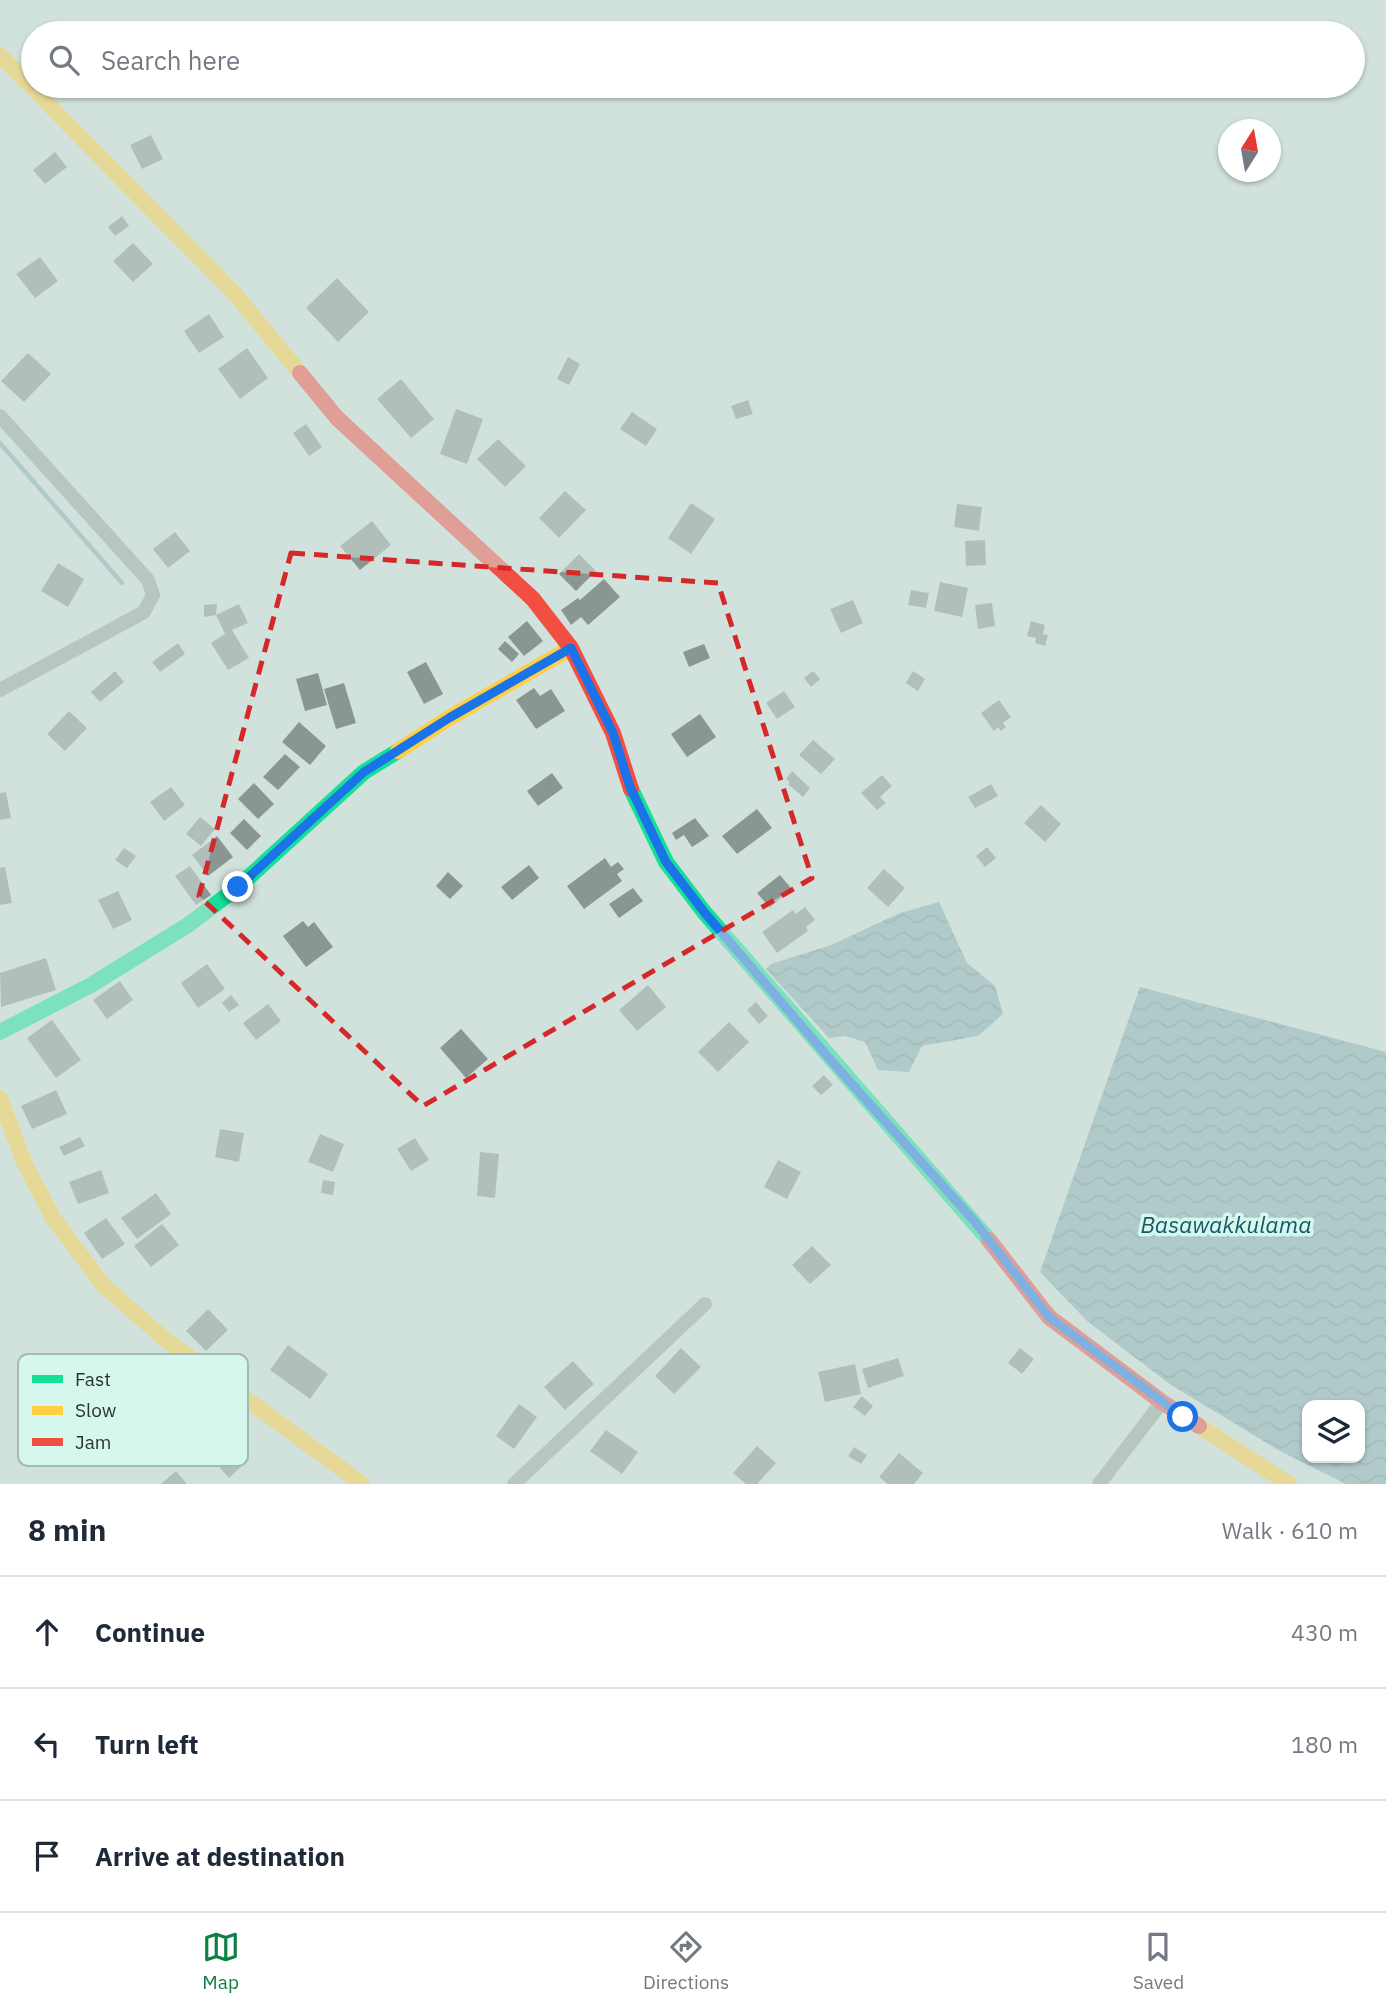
<!DOCTYPE html>
<meta charset="utf-8">
<style>
body{margin:0;font-family:"IBM Plex Sans",sans-serif;background:#f6f6f7;color:#1f2937}
.controls{position:absolute;right:21px;bottom:21px;display:grid;overflow:hidden;border-radius:14px;box-shadow:0 2px 5px #0004}
.controls button{width:63px;height:63px;display:grid;place-items:center;padding:0;border:0;border-bottom:2px solid #e0e1e3;background:#fff;color:#1f2937;font:35px sans-serif}
.compass{position:absolute;left:1218px;top:119px;width:63px;height:63px;border-radius:50%;background:#fff;box-shadow:0 2px 5px #0004;rotate:11deg}
.stop{position:absolute;width:21px;height:21px;margin:-16px;border:5px solid #1a73e8;border-radius:50%;background:#fff}
.stop.end{background:#1a73e8;border-color:#fff;box-shadow:0 2px 7px #0008}
.list{margin:0;padding:0;list-style:none}
h2{display:flex;justify-content:space-between;align-items:center;height:91px;margin:0;padding:0 28px;font-size:30px}
h2 small{font-size:23px;font-weight:400;color:#747a83}
.list li{display:grid;grid-template-columns:46px 1fr auto;gap:21px;align-items:center;box-sizing:border-box;height:112px;padding:0 28px;border-top:2px solid #e0e1e3}
.list b{display:block;font-size:26px;white-space:nowrap}
.list em{font-size:23px;font-style:normal;color:#747a83}
.icon{flex:none;width:38px;height:38px;fill:none;stroke:currentColor;stroke-width:2;stroke-linecap:round;stroke-linejoin:round}
.map{position:relative;flex:none;width:1386px;height:1484px;overflow:hidden}
.search{position:absolute;background:#fff;box-shadow:0 2px 5px #0004;left:21px;right:21px;top:21px;height:77px;display:flex;align-items:center;gap:18px;box-sizing:border-box;padding:0 24px;border-radius:38px;color:#747a83;font-size:26px}
.sheet{height:427px;background:#fff}
nav{display:flex;justify-content:space-around;align-items:center;box-sizing:border-box;height:98px;border-top:2px solid #e0e1e3;background:#fff;font-size:19px;color:#747a83}
nav a{display:grid;justify-items:center;gap:4px}
nav .on{color:#0b8043}
.map>svg:first-child{display:block}
.water{fill:url(#water-waves);fill-rule:evenodd}
.lines{fill:none;stroke-linecap:round;stroke-linejoin:round}
.stream{stroke:#87adb4;stroke-width:4.5}
.building{fill:#8a9691}
.street{stroke:#9aa4a2;stroke-width:14}
.fast{stroke:#16e098;stroke-width:16}
.slow{stroke:#ffcf43;stroke-width:16}
.jam{stroke:#f24e42;stroke-width:16}
.route{stroke:#1a73e8;stroke-width:9}
.marked{fill:none;stroke:#d62828;stroke-width:5;stroke-dasharray:14 9;stroke-linejoin:round}
.labels{text-anchor:middle;stroke-width:7;stroke-linejoin:round;paint-order:stroke}
.water-label{font-size:23px;font-style:italic;fill:#165867;stroke:#d6f7ed}
.key{fill:#d6f7ed;stroke:#a2bcb5;stroke-width:2}
.key-label{font-size:19px;fill:#273431}
</style>
<div class="map">
<svg width="1386" height="1484" viewBox="0 0 1386 1484">
<defs>
<pattern id="water-waves" width="16" height="10" patternUnits="userSpaceOnUse" patternTransform="scale(1.75)"><rect width="16" height="10" fill="#87adb4"/><path d="M0 5q4-4 8 0t8 0" fill="none" stroke="#6e8e93"/></pattern>
</defs>
<rect width="100%" height="100%" fill="#d1e2dd"/>
<g class="water">
<path d="M939 902 967 963 995 986 1003 1014 978 1036 922 1046 909 1072 878 1070 865 1042 845 1036 829 1038 766 969 771 964 831 945 900 913Z"/>
<path d="M1140 987 1386 1052V1484H1346L1278 1450 1171 1385 1087 1321 1040 1272ZM1307 1405H1360V1458H1307Z"/>
</g>
<g class="lines">
<path class="stream" d="M0 443 122 583"/>
</g>
<g class="building">
<path d="M66 22 80 33H57Z"/>
<path d="M151 135 163 159 142 169 130 145Z"/>
<path d="M55 152 67 167 45 184 33 170Z"/>
<path d="M122 216 129 226 115 236 108 227Z"/>
<path d="M133 243 153 264 133 282 113 261Z"/>
<path d="M40 257 58 281 35 298 16 274Z"/>
<path d="M337 278 369 312 338 342 306 308Z"/>
<path d="M209 314 224 337 199 353 184 331Z"/>
<path d="M247 348 268 378 240 399 218 369Z"/>
<path d="M28 353 51 374 24 402 1 381Z"/>
<path d="M568 357 580 364 569 385 557 379Z"/>
<path d="M401 379 434 419 411 438 377 399Z"/>
<path d="M748 400 753 414 736 419 731 406Z"/>
<path d="M456 409 483 419 467 464 440 454Z"/>
<path d="M632 412 657 429 646 446 620 429Z"/>
<path d="M306 424 322 447 309 456 293 433Z"/>
<path d="M498 439 526 466 505 487 477 459Z"/>
<path d="M565 491 586 510 559 538 539 518Z"/>
<path d="M691 503 715 519 691 554 668 538Z"/>
<path d="M957 504 982 507 979 531 954 527Z"/>
<path d="M372 521 391 545 360 570 340 546Z"/>
<path d="M175 532 190 551 168 568 153 549Z"/>
<path d="M985 540 986 565 966 566 965 541Z"/>
<path d="M579 554 596 571 576 591 559 574Z"/>
<path d="M58 563 84 579 68 607 41 591Z"/>
<path d="M604 579 620 597 588 625 581 617 571 625 561 610 578 598 580 600Z"/>
<path d="M940 582 968 588 962 617 934 611Z"/>
<path d="M911 590 929 593 926 608 908 605Z"/>
<path d="M853 600 863 623 841 633 830 609Z"/>
<path d="M992 603 995 626 978 629 975 605Z"/>
<path d="M217 604 216 615 204 617V605Z"/>
<path d="M239 604 248 623 232 630 249 658 228 670 211 643 225 634 216 615Z"/>
<path d="M527 621 543 641 524 656 508 637Z"/>
<path d="M1031 621 1045 625 1043 634 1048 635 1045 646 1035 643 1036 638 1027 636Z"/>
<path d="M505 641 519 654 512 662 498 649Z"/>
<path d="M178 643 185 654 160 672 152 662Z"/>
<path d="M704 644 710 658 689 667 683 652Z"/>
<path d="M426 662 443 694 424 704 407 672Z"/>
<path d="M115 671 124 682 100 702 91 692Z"/>
<path d="M813 671 820 679 811 687 804 678Z"/>
<path d="M913 671 925 679 918 691 906 683Z"/>
<path d="M318 673 327 705 305 711 296 679Z"/>
<path d="M344 683 356 723 336 729 324 689Z"/>
<path d="M534 688 540 696 551 689 565 711 536 729 516 700Z"/>
<path d="M784 691 795 707 777 719 766 703Z"/>
<path d="M999 700 1011 717 1003 723 1006 727 1001 731 998 727 994 731 981 713Z"/>
<path d="M69 711 87 728 65 751 47 734Z"/>
<path d="M700 714 716 737 687 757 671 734Z"/>
<path d="M299 722 326 746 310 765 282 742Z"/>
<path d="M813 740 835 759 821 774 799 755Z"/>
<path d="M285 754 300 767 278 790 263 777Z"/>
<path d="M792 771 810 788 803 797 788 784 790 782 786 779Z"/>
<path d="M552 773 563 788 538 806 527 791Z"/>
<path d="M882 775 892 786 880 797 886 803 877 810 861 793Z"/>
<path d="M254 783 274 804 258 819 238 799Z"/>
<path d="M991 784 998 796 975 808 968 797Z"/>
<path d="M171 787 185 805 164 821 150 802Z"/>
<path d="M6 792 11 818 0 820V793Z"/>
<path d="M1041 805 1061 824 1045 842 1024 823Z"/>
<path d="M757 809 772 828 737 854 722 836Z"/>
<path d="M200 817 215 829 201 846 186 834Z"/>
<path d="M695 818 709 836 692 847 684 835 676 840 672 833Z"/>
<path d="M244 819 261 836 247 850 230 833Z"/>
<path d="M217 836 233 857 208 876 192 855Z"/>
<path d="M987 847 996 858 985 867 976 856Z"/>
<path d="M124 848 136 856 127 868 115 860Z"/>
<path d="M605 858 611 867 618 862 624 869 617 874 622 881 584 909 567 886Z"/>
<path d="M529 865 539 878 512 900 501 887Z"/>
<path d="M190 866 211 895 196 905 175 876Z"/>
<path d="M5 867 12 903 0 905V868Z"/>
<path d="M884 869 905 888 888 907 867 888Z"/>
<path d="M448 872 463 886 450 899 436 886Z"/>
<path d="M780 875 791 888 770 908 757 893Z"/>
<path d="M633 888 643 901 619 918 609 904Z"/>
<path d="M118 891 132 920 113 929 98 900Z"/>
<path d="M805 907 815 920 806 927 808 931 777 953 762 932 793 910 796 914Z"/>
<path d="M303 921 308 927 314 922 333 947 306 967 283 936Z"/>
<path d="M46 958 56 990 1 1007 0 973Z"/>
<path d="M207 964 225 989 198 1008 181 983Z"/>
<path d="M120 981 133 1000 107 1019 93 1000Z"/>
<path d="M648 985 666 1007 637 1031 619 1010Z"/>
<path d="M231 995 239 1005 229 1012 222 1003Z"/>
<path d="M756 1002 768 1016 759 1024 747 1010Z"/>
<path d="M268 1004 281 1021 256 1040 243 1023Z"/>
<path d="M52 1020 81 1060 56 1078 27 1038Z"/>
<path d="M729 1022 749 1042 718 1072 698 1052Z"/>
<path d="M461 1029 488 1059 466 1078 440 1048Z"/>
<path d="M824 1075 833 1085 821 1095 812 1086Z"/>
<path d="M56 1090 67 1114 32 1129 21 1106Z"/>
<path d="M220 1129 244 1133 239 1162 215 1157Z"/>
<path d="M320 1134 344 1144 333 1172 308 1162Z"/>
<path d="M80 1137 85 1146 64 1156 59 1147Z"/>
<path d="M415 1138 429 1160 411 1171 397 1149Z"/>
<path d="M480 1152 499 1154 495 1198 477 1196Z"/>
<path d="M778 1160 801 1172 787 1199 764 1187Z"/>
<path d="M101 1170 109 1193 78 1204 69 1182Z"/>
<path d="M323 1180 335 1182 333 1195 321 1193Z"/>
<path d="M156 1193 171 1214 137 1239 121 1218Z"/>
<path d="M106 1218 125 1244 102 1259 84 1233Z"/>
<path d="M162 1224 179 1245 151 1267 134 1246Z"/>
<path d="M812 1246 831 1265 810 1284 792 1265Z"/>
<path d="M208 1309 228 1330 206 1351 186 1331Z"/>
<path d="M288 1345 328 1374 310 1399 270 1370Z"/>
<path d="M681 1348 701 1367 674 1394 655 1376Z"/>
<path d="M1020 1348 1034 1359 1022 1374 1008 1363Z"/>
<path d="M898 1358 904 1376 868 1388 862 1369Z"/>
<path d="M573 1361 594 1384 565 1410 544 1387Z"/>
<path d="M855 1364 861 1394 825 1402 818 1372Z"/>
<path d="M862 1396 873 1406 865 1416 853 1407Z"/>
<path d="M519 1404 537 1417 514 1449 496 1436Z"/>
<path d="M606 1430 638 1452 622 1474 590 1451Z"/>
<path d="M757 1446 776 1463 757 1484H746L733 1473Z"/>
<path d="M854 1447 867 1455 861 1464 848 1456Z"/>
<path d="M899 1453 923 1473 914 1484H888L879 1477Z"/>
<path d="M233 1456 242 1466 229 1478 220 1468Z"/>
<path d="M176 1471 187 1484H161Z"/>
</g>
<g class="lines">
<g class="street">
<path d="M0 416 148 580 153 595 144 612 0 690"/>
<path d="M514 1484 705 1304"/>
<path d="M1099 1484 1162 1402"/>
</g>
<g class="fast">
<path d="M631 789 666 862 704 912 989 1240"/>
<path d="M0 1032 91 985 188 925 238 887 364 772 398 751"/>
</g>
<g class="slow">
<path d="M0 55 235 294 300 373"/>
<path d="M398 751 449 718 571 648"/>
<path d="M0 1098 24 1162 53 1218 103 1285 166 1340 362 1484"/>
<path d="M1199 1426 1289 1484"/>
</g>
<g class="jam">
<path d="M300 373 337 418 533 599 571 648 613 733 631 789"/>
<path d="M989 1240 1049 1317 1162 1402 1199 1426"/>
</g>
</g>
<g class="lines">
<path class="route" d="M238 887 364 772 449 718 571 648 613 733 630 787 666 862 704 912 835 1065 975 1222 1049 1317 1183 1417"/>
</g>
<path d="M0 0H1386V1484H0ZM291 553 718 583 812 878 423 1106 199 896Z" fill="#d1e2dd" fill-opacity=".55" fill-rule="evenodd"/>
<path class="marked" d="M291 553 718 583 812 878 423 1106 199 896Z"/>
<g class="labels">
<g class="water-label">
<text x="1226" y="1233">Basawakkulama</text>
</g>
</g>
<rect x="18" y="1354" width="230" height="112" rx="10" class="key"/>
<rect x="32" y="1375" width="31" height="8" fill="#16e098"/>
<rect x="32" y="1406" width="31" height="9" fill="#ffcf43"/>
<rect x="32" y="1438" width="31" height="8" fill="#f24e42"/>
<g class="key-label">
<text x="75" y="1386">Fast</text>
<text x="75" y="1417">Slow</text>
<text x="75" y="1449">Jam</text>
</g>
</svg>
<div class="controls">
<button><svg class="icon" aria-label="layers" viewBox="0 0 24 24"><path d="M12 4l9 5-9 5-9-5zM3 14l9 5 9-5"/></svg></button>
</div>
<svg class="compass" viewBox="-18 -18 36 36"><path d="M0-13l5 13h-10z" fill="#e53935"/><path d="M0 13l5-13h-10z" fill="#747a83"/></svg>
<div class="stop" style="left:1183px;top:1417px"></div>
<div class="stop end" style="left:238px;top:887px"></div>
<div class="search"><svg class="icon" aria-label="search" viewBox="0 0 24 24"><circle cx="10" cy="10" r="6"/><path d="M15 15l6 6"/></svg>Search here</div>
</div>
<section class="sheet">
<h2>8 min<small>Walk · 610 m</small></h2>
<ul class="list">
<li><svg class="icon" aria-label="ahead" viewBox="0 0 24 24"><path d="M12 20V5M6 11l6-6 6 6"/></svg><div><b>Continue</b></div><em>430 m</em></li>
<li><svg class="icon" aria-label="left" viewBox="0 0 24 24"><path d="M17 20v-9H6M10 6l-5 5 5 5"/></svg><div><b>Turn left</b></div><em>180 m</em></li>
<li><svg class="icon" aria-label="arrive" viewBox="0 0 24 24"><path d="M6 21V4h12l-3 4 3 4H6"/></svg><div><b>Arrive at destination</b></div></li>
</ul>
</section>
<nav>
<a class="on"><svg class="icon" aria-label="map" viewBox="0 0 24 24"><path d="M3 6l6-2 6 2 6-2v14l-6 2-6-2-6 2zM9 4v14M15 6v14"/></svg>Map</a>
<a><svg class="icon" aria-label="directions" viewBox="0 0 24 24"><path d="M12 3l9 9-9 9-9-9zM9 14v-3h6M13 9l2 2-2 2"/></svg>Directions</a>
<a><svg class="icon" aria-label="saved" viewBox="0 0 24 24"><path d="M7 4h10v16l-5-4-5 4z"/></svg>Saved</a>
</nav>
